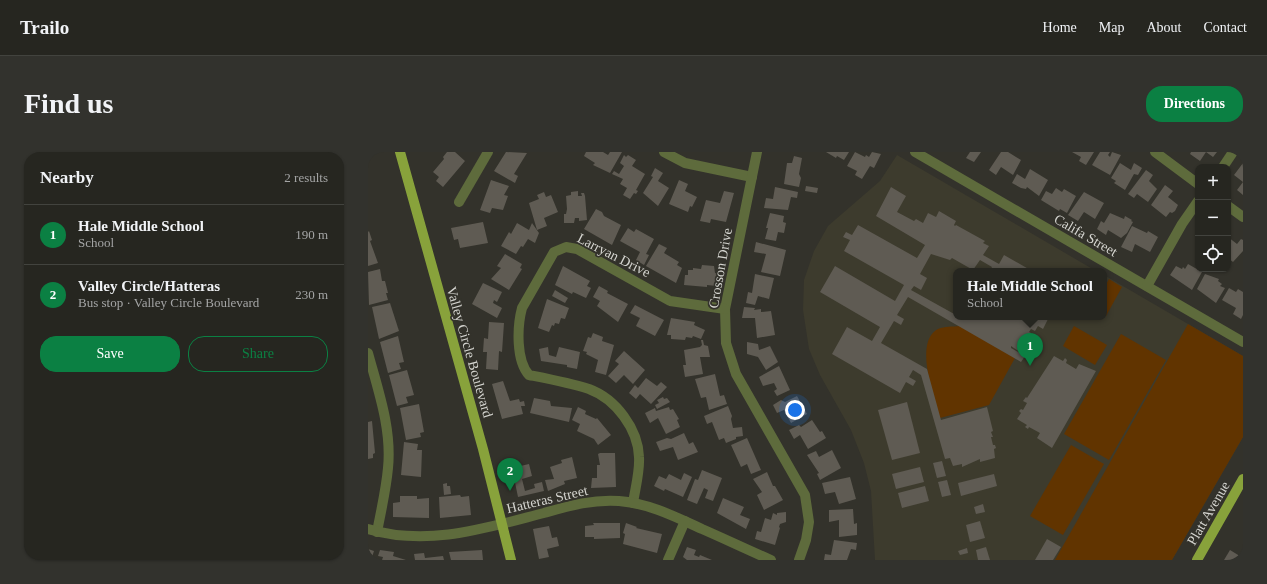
<!DOCTYPE html>
<meta charset="utf-8">
<style>
body{margin:0;font-family:Georgia,serif;background:#32322d;color:#f1f3f6}
.controls{position:absolute;right:12px;top:12px;display:grid;overflow:hidden;border-radius:8px;box-shadow:0 1px 3px #0004}
.controls button{width:36px;height:36px;display:grid;place-items:center;padding:0;border:0;border-bottom:1px solid #42433e;background:#262620;color:#f1f3f6;font:20px sans-serif}
.you{position:absolute;left:427px;top:258px;width:14px;height:14px;margin:-10px;border:3px solid #fff;border-radius:50%;background:#1a73e8;box-shadow:0 0 0 6px #1a73e833}
.badge{display:grid;place-items:center;width:26px;height:26px;border-radius:50%;background:#0b8043;color:#fff;font-size:13px;font-weight:700}
.pin{position:absolute;translate:-50% -33px;filter:drop-shadow(0 1px 2px #0008)}
.pin::after{content:'';position:absolute;top:21px;width:14px;height:12px;background:inherit;clip-path:polygon(0 0,100% 0,50% 100%)}
.popup{position:absolute;left:585px;top:116px;width:154px;height:52px;box-sizing:border-box;display:grid;place-content:center;border-radius:8px;background:#262620;filter:drop-shadow(0 1px 3px #0005);font-size:13px;white-space:nowrap;color:#a4a5a5}
.popup b{font-size:15px;color:#f1f3f6}
.popup::after{content:'';position:absolute;left:50%;top:100%;margin-left:-8px;border:8px solid transparent;border-top-color:#262620}
.list{margin:0;padding:0;list-style:none}
h2{display:flex;justify-content:space-between;align-items:center;height:52px;margin:0;padding:0 16px;font-size:17px}
h2 small{font-size:13px;font-weight:400;color:#a4a5a5}
.list li{display:grid;grid-template-columns:26px 1fr auto;gap:12px;align-items:center;box-sizing:border-box;height:60px;padding:0 16px;border-top:1px solid #42433e}
.list b{display:block;font-size:15px;white-space:nowrap}
.list p{margin:0;font-size:13px;white-space:nowrap;color:#a4a5a5}
.list em{font-size:13px;font-style:normal;color:#a4a5a5}
.actions{display:flex;gap:8px;padding:12px 16px}
.actions a{flex:1;padding:9px 0;border:1px solid #0b8043;border-radius:16px;text-align:center;font-size:14px;color:#0b8043}
.actions .main{background:#0b8043;color:#fff}
.icon{flex:none;width:22px;height:22px;fill:none;stroke:currentColor;stroke-width:2;stroke-linecap:round;stroke-linejoin:round}
.map{position:relative;flex:none;width:875px;height:408px;overflow:hidden;border-radius:16px}
header{display:flex;align-items:center;gap:24px;box-sizing:border-box;height:56px;padding:0 20px;background:#262620;border-bottom:1px solid #42433e}
header strong{font-size:19px}
nav{display:flex;gap:22px;margin-inline-start:auto;font-size:14px}
.intro{display:flex;align-items:center;justify-content:space-between;box-sizing:border-box;height:96px;padding:0 24px}
h1{margin:0;font-size:28px}
.button{padding:10px 18px;border-radius:16px;background:#0b8043;color:#fff;font-size:14px;font-weight:700}
main{display:flex;gap:24px;padding:0 24px}
aside{flex:1;background:#262620;border-radius:16px;box-shadow:0 1px 3px #0004}
.map>svg:first-child{display:block}
.built{fill:#3d3b2d}
.green{fill:#613400}
.building{fill:#5f5b53}
.lines{fill:none;stroke-linecap:round;stroke-linejoin:round}
.minor{stroke:#5e6b3c;stroke-width:10}
.major{stroke:#88a23b;stroke-width:10}
.labels{text-anchor:middle;stroke-width:3.5;stroke-linejoin:round;paint-order:stroke}
.street-label{font-size:14px;fill:#d5d5d0;stroke:#33322b}
</style>
<header>
<strong>Trailo</strong>
<nav><a>Home</a><a>Map</a><a>About</a><a>Contact</a></nav>
</header>
<div class="intro"><h1>Find us</h1><a class="button">Directions</a></div>
<main>
<aside>
<h2>Nearby<small>2 results</small></h2>
<ul class="list">
<li><span class="badge">1</span><div><b>Hale Middle School</b><p>School</p></div><em>190 m</em></li>
<li><span class="badge">2</span><div><b>Valley Circle/Hatteras</b><p>Bus stop · Valley Circle Boulevard</p></div><em>230 m</em></li>
</ul>
<div class="actions"><a class="main">Save</a><a>Share</a></div>
</aside>
<div class="map">
<svg width="875" height="408" viewBox="0 0 875 408">
<rect width="100%" height="100%" fill="#33322b"/>
<path class="built" d="M529 3 728 119H588V165H736V123L875 204V285L804 408H507L503 339 496 311 483 278 452 223 441 197 435 158 436 128 446 99 460 74 512 29Z"/>
<g class="green">
<path d="M741 127 754 135 738 164 736 163V136Z"/>
<path d="M820 172 875 204V285L804 408H687Z"/>
<path d="M592 174 647 206 621 253 572 266C567 246 545 190 570 177 577 174 584 175 592 174Z"/>
<path d="M706 174 739 193 727 213 695 194Z"/>
<path d="M753 182 798 208 741 308 696 282Z"/>
<path d="M703 293 736 312 695 383 662 364Z"/>
</g>
<g class="building">
<path d="M79 0H87L97 9 75 35 68 29 71 25 65 20 76 7 75 5Z"/>
<path d="M138 0 159 1 146 22 150 24 147 31 126 19Z"/>
<path d="M218 0H235L240 3 242 0H254L242 21 225 13 227 11 216 4Z"/>
<path d="M458 0H481L476 8 469 4 468 6Z"/>
<path d="M487 0 497 5 498 3 501 5 504 0 513 2 506 16 502 14 494 27 487 23 489 19 479 14Z"/>
<path d="M602 0H613L606 10 598 6Z"/>
<path d="M633 0H640L653 8 645 23 633 15 628 23 621 18Z"/>
<path d="M704 0H726L718 13 711 9 713 5Z"/>
<path d="M732 0H742L740 3 742 5 744 0 753 3 742 23 724 13Z"/>
<path d="M823 0H849L845 5 838 0 832 9 822 2Z"/>
<path d="M256 3 258 5 260 3 268 8 264 14 277 22 268 38 270 39 268 42 266 41 262 47 255 43 259 36 252 32 255 27 244 22 246 19 251 22 256 14 252 11Z"/>
<path d="M426 4 434 6 431 22 433 26 431 35 416 32 419 11H424Z"/>
<path d="M752 11 763 18 766 11 774 16 770 23 766 22 757 38 746 31 748 29 743 26Z"/>
<path d="M875 11V43L869 38 875 30 866 23Z"/>
<path d="M287 16 295 21 290 29 301 36 290 54 275 41 285 25 283 24Z"/>
<path d="M662 17 680 28 671 44 659 35 658 37 653 36 644 31 649 22 657 27Z"/>
<path d="M778 18 785 23 781 29 789 37 780 50 769 42 766 46 760 42Z"/>
<path d="M123 28 141 34 136 43 140 44 135 58 124 56 122 61 112 58Z"/>
<path d="M311 28 320 32 317 39 329 45 324 55 322 54 320 60 301 52Z"/>
<path d="M797 33 805 39 800 45 810 53 807 59 804 61 802 60 798 65 783 53Z"/>
<path d="M438 34 450 36 449 41 437 39Z"/>
<path d="M407 35 430 40 429 46 423 45 420 58 396 56 398 46 405 47Z"/>
<path d="M523 35 538 44 529 60 546 69 548 67 555 71 560 61 568 65 571 59 588 69 586 73 587 74 588 73 617 89 615 91 621 94 615 103 631 112 636 103 664 119H622L624 115 612 108 605 118 584 106 582 108 563 102 552 122 559 126 553 138 546 134 543 138 588 163V165H677L680 167 675 177 670 174 667 179 663 177 661 180 663 181 661 184 660 183 652 200 643 194V196L657 204 653 210 540 145 529 163 536 167 533 173 526 169 513 191 559 217 573 268 619 255 625 279 623 280 625 285H623L625 293H627L628 296 626 297 627 306 612 310V307L594 315V312L585 314 582 306 577 307 553 223 545 218 541 225 548 229 545 234 538 230 532 241 464 202 479 175 504 189 512 175 452 140 467 114 527 149 536 133 476 99 482 88 475 85 478 80 484 83 490 73 549 106 557 93 508 64Z"/>
<path d="M688 36 694 40 696 37 708 44 699 61 692 57 691 59 673 48 678 39 684 42Z"/>
<path d="M210 39V44H214L213 41H216L217 44 219 68 211 69V66H207L206 71H196V62H198L199 57 198 44 203 43V40Z"/>
<path d="M356 39 366 41 358 70 343 67 342 71 332 69 338 48 352 51Z"/>
<path d="M176 40 178 45 183 43 190 60 176 66 179 74 169 78 161 51 171 47 169 43Z"/>
<path d="M716 40 736 51 727 67 716 60 710 69 700 63Z"/>
<path d="M228 57 234 60 236 64 253 73 244 93 216 77Z"/>
<path d="M402 61 416 64 415 70 418 71 416 81 410 80 408 89 397 87 400 76H398Z"/>
<path d="M742 61 756 67 757 64 764 68 763 69 765 70 759 81 753 86 740 78 738 83 729 77 733 69 736 71Z"/>
<path d="M115 70 120 91 92 96 90 87 86 88 83 76Z"/>
<path d="M149 71 161 78 164 71 171 81 167 91 160 87 155 95 153 94 148 102 133 94 141 80 143 82Z"/>
<path d="M764 74 779 81 780 79 790 85 782 100 767 92 764 100 753 95Z"/>
<path d="M260 76 266 80 268 77 286 87 278 102 281 103 276 113 268 108 272 100 252 89Z"/>
<path d="M1 79 4 88 2 89 10 111 0 114V80Z"/>
<path d="M860 85 869 92 873 87 875 88V99L865 110 860 106Z"/>
<path d="M388 90 418 98 412 124 393 120 398 102 386 100Z"/>
<path d="M291 92 299 96 296 101 311 110 309 113 314 116 308 131 278 114Z"/>
<path d="M137 102 154 112 152 116 154 117 141 138 123 127 133 116 129 114Z"/>
<path d="M820 112 834 120 824 138 802 123 808 114 814 117 815 115 817 117Z"/>
<path d="M334 113 346 114 347 121 351 122 349 134 339 133V135L316 133 317 123H320V118H325V116L333 117Z"/>
<path d="M195 114 222 129 219 134 223 136 218 146 205 140 204 142 187 133Z"/>
<path d="M12 117 14 129H17L20 141H18L20 148 1 153 0 120Z"/>
<path d="M387 122 406 126 401 147 390 144 387 153 378 151 380 140 384 141Z"/>
<path d="M837 122 851 127 850 129 854 132 852 134 857 136 848 151 829 137Z"/>
<path d="M115 131 134 140 129 150 126 148 125 151 134 156 129 166 104 152Z"/>
<path d="M231 134 240 139 239 141 260 152 250 170 229 154 232 149 225 145Z"/>
<path d="M861 136 868 140 870 137 875 140V163L873 167 865 162 868 156 854 148Z"/>
<path d="M187 138 200 146 197 151 184 144Z"/>
<path d="M179 147 201 156 197 167 193 166 191 172 187 171 186 174 184 173 181 180 170 176Z"/>
<path d="M22 151 31 179 11 187 4 155Z"/>
<path d="M267 153 296 168 287 184 268 174 272 166 262 161Z"/>
<path d="M376 155 387 156 386 158 393 157V160L403 159 407 183 389 186 387 166H374Z"/>
<path d="M303 166 327 170 326 173 337 178 333 187 325 184 324 186 318 185 317 188 303 187V183H299Z"/>
<path d="M121 170 136 171 134 200 131 199 130 218 118 217 119 200H115L116 186 120 187Z"/>
<path d="M225 181 235 185 234 189 246 193 238 223 227 220 230 208 218 202 219 200 215 199 220 185 223 186Z"/>
<path d="M30 184 36 210 31 211 33 217 20 221 12 190Z"/>
<path d="M333 188H335L336 193 340 194 342 205H332L335 222 317 225 315 213H318L316 198 332 195 334 193Z"/>
<path d="M379 190 390 192 391 198 402 194 410 210 398 218 390 205 379 202Z"/>
<path d="M180 195 181 203 188 205 191 195 212 200 209 217 199 215V213L173 209 171 197Z"/>
<path d="M256 199 277 218 265 232 256 223 248 231 240 224 251 212 247 209Z"/>
<path d="M686 204 695 209 697 206 699 208 698 211 708 217 711 212 728 219 684 296 669 286 672 281 661 275 660 277 657 275 659 273 649 267 653 261 651 259 653 257 655 258 659 251 655 249 658 245 659 246Z"/>
<path d="M411 214 422 238 409 244 406 239 409 237 406 231 395 234 391 225Z"/>
<path d="M39 218 46 243 38 245 40 251 29 254 21 223Z"/>
<path d="M347 222 352 244 356 243 359 252 341 258 338 245 333 246 327 227Z"/>
<path d="M278 226 289 234 293 230 299 235 283 252 272 242 268 247 261 241 267 233 270 236Z"/>
<path d="M135 229 142 249 151 247 152 250 156 249 157 254H153L155 262 134 267 124 232Z"/>
<path d="M429 244 439 262 423 271 416 258 409 261 405 253 413 248 417 250Z"/>
<path d="M295 245 296 247 299 246 302 250 289 257 287 253 291 251 289 248Z"/>
<path d="M166 246 182 249 183 254 204 256 201 270 162 261Z"/>
<path d="M539 250 552 301 524 308 510 258Z"/>
<path d="M51 252 56 280 52 281 53 285 38 288 32 256Z"/>
<path d="M360 254 364 264 363 267 365 276 374 275 375 284 368 285V287L358 291 356 286 351 288 344 270 339 272 336 264Z"/>
<path d="M210 255 218 259 217 262 228 267 229 266 243 283 230 293 226 287 209 279 212 272 204 268Z"/>
<path d="M301 255 302 258 305 257 311 267 309 268 312 275 298 282 290 266 282 271 277 261 287 256 288 259Z"/>
<path d="M444 268 452 280 454 279 458 286 440 297 432 283 426 287 421 278 431 273 433 275Z"/>
<path d="M4 269 7 301 5 302V306L0 307V270Z"/>
<path d="M316 281 321 292 325 290 330 300 310 308 305 295 292 299 288 290 299 286 303 287Z"/>
<path d="M379 286 393 318 383 322 379 312 373 315 363 293Z"/>
<path d="M36 290 50 292 49 298H54L53 325 33 323Z"/>
<path d="M464 298 473 316 452 328 449 322 451 321 439 303 448 299 451 305Z"/>
<path d="M232 301H247L248 335 223 336 224 326H229V313H232L230 302Z"/>
<path d="M204 305 209 326 196 329 197 332 180 339 177 328 186 327 182 315 194 311 193 308Z"/>
<path d="M574 309 578 324 569 326 565 311Z"/>
<path d="M161 312 164 324 154 327 157 339 167 336 166 332 174 330 176 339 150 345 144 316Z"/>
<path d="M552 315 556 330 528 337 524 322Z"/>
<path d="M334 318 354 326 345 349 337 346 340 338 336 336 329 352 319 348 327 327 330 328Z"/>
<path d="M399 320 405 334H407L415 348 396 358 389 343 394 340 385 327Z"/>
<path d="M316 321 324 325 315 345 297 337 296 339 286 334 291 324 298 327 301 322 313 328Z"/>
<path d="M626 322 629 334 593 344 590 331Z"/>
<path d="M482 325 488 347 471 352 467 340 457 342 454 331Z"/>
<path d="M579 328 583 343 574 345 570 330Z"/>
<path d="M79 331V334H82L83 342 76 343 75 332Z"/>
<path d="M557 334 561 349 534 356 530 341Z"/>
<path d="M92 343 93 345 101 344 103 363 72 366 71 345Z"/>
<path d="M32 344H49V347L61 346V366L25 365V351L32 350Z"/>
<path d="M355 346 376 355 372 363 382 367 378 377 349 361Z"/>
<path d="M615 352 617 360 608 362 606 355Z"/>
<path d="M485 357 486 372 489 371V383L471 385V368L461 370V358Z"/>
<path d="M418 360V370L412 372 411 375 412 376 407 393 387 387 389 379 393 380 397 366 403 368 405 361 409 363V361Z"/>
<path d="M612 369 617 386 602 390 598 373Z"/>
<path d="M225 371H252V386L226 387V385H217V374L226 373Z"/>
<path d="M258 371 269 375 268 376 294 382 289 401 255 392 257 382 255 381Z"/>
<path d="M181 374 184 386 189 385 191 394 179 397 181 405 171 407 165 377Z"/>
<path d="M679 387 693 395 685 408H667Z"/>
<path d="M466 388 489 391 488 398 483 397 479 408H456L457 402 463 403Z"/>
<path d="M319 395 328 398 326 403 331 405 332 403 344 408H319L315 405Z"/>
<path d="M618 395 622 408H610L608 398Z"/>
<path d="M599 396 600 401 592 403 590 399Z"/>
<path d="M0 397 6 399 3 408H0Z"/>
<path d="M12 398 26 400 25 404 38 408H14L15 405 10 404Z"/>
<path d="M114 398 115 408H83L81 400Z"/>
<path d="M862 398 875 406V408H856Z"/>
<path d="M56 401 57 406 75 404 76 408H47L46 402Z"/>
</g>
<g class="lines">
<g class="minor">
<path d="M296 0 317 11 384 25"/>
<path d="M389 0 357 157 358 191 368 222 437 343 441 370 438 388 431 408"/>
<path d="M547 0 875 190"/>
<path d="M787 0 830 32"/>
<path d="M855 15 865 0"/>
<path d="M91 50 120 0"/>
<path d="M860 54 875 65"/>
<path d="M779 134 814 72 830 49"/>
<path d="M0 201C10 238 24 277 20 316 18 338 13 359 9 380"/>
<path d="M265 351C267 337 272 320 271 305 270 277 248 247 221 237 202 231 181 227 161 223 148 209 149 175 154 156L186 100 198 95 209 97 302 149 357 157"/>
<path d="M0 377C60 395 118 376 176 361 201 354 225 347 251 349 280 351 308 365 334 377 357 387 380 398 403 408"/>
<path d="M300 408 317 369"/>
</g>
<g class="major">
<path d="M32 0 115 297 143 408"/>
<path d="M829 408 875 327"/>
</g>
</g>
<g class="labels">
<g class="street-label">
<text transform="translate(718 83) rotate(30)" y="5">Califa Street</text>
<text transform="translate(246 103) rotate(27)" y="5">Larryan Drive</text>
<text transform="translate(352 116) rotate(-80)" y="5">Crosson Drive</text>
<text transform="translate(102 200) rotate(74)" y="5">Valley Circle Boulevard</text>
<text transform="translate(179 347) rotate(-13)" y="5">Hatteras Street</text>
<text transform="translate(840 361) rotate(-60)" y="5">Platt Avenue</text>
</g>
</g>
</svg>
<div class="controls">
<button>+</button>
<button>−</button>
<button><svg class="icon" aria-label="locate" viewBox="0 0 24 24"><circle cx="12" cy="12" r="6"/><path d="M12 2v4M12 18v4M2 12h4M18 12h4"/></svg></button>
</div>
<div class="you"></div>
<div class="pin badge" style="left:662px;top:214px">1</div>
<div class="popup"><b>Hale Middle School</b>School</div>
<div class="pin badge" style="left:142px;top:339px">2</div>
</div>
</main>
